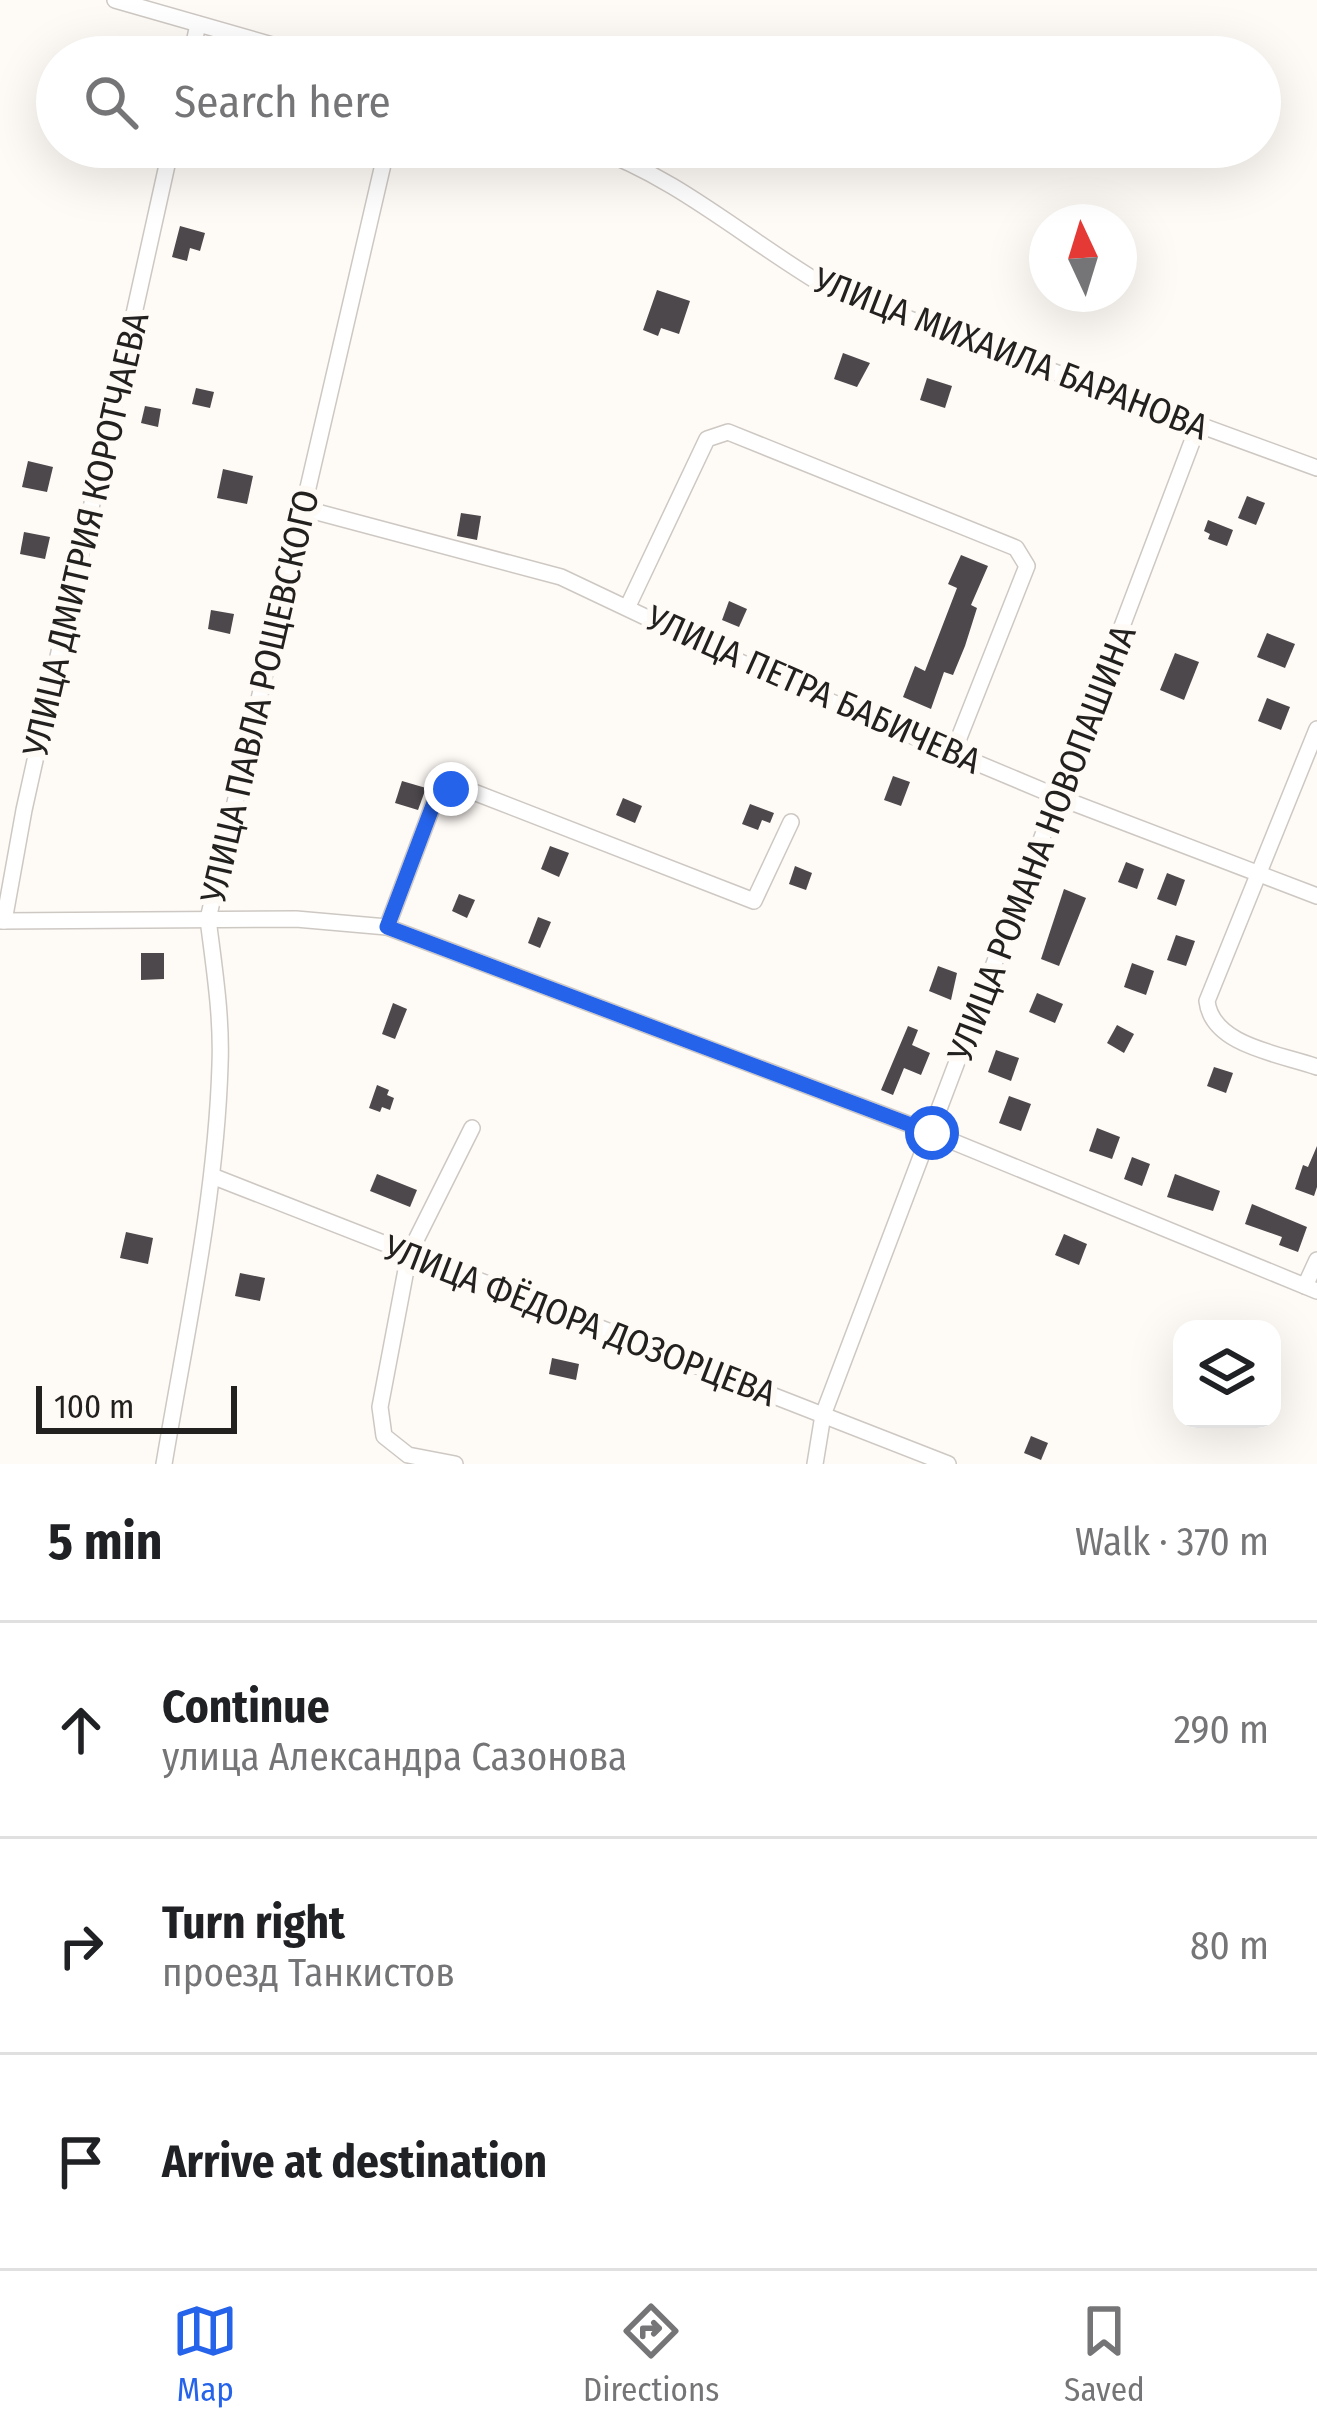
<!DOCTYPE html>
<meta charset="utf-8">
<style>
body{margin:0;font-family:"Fira Sans Condensed",sans-serif;background:#f6f6f6;color:#202124}
.controls{position:absolute;right:36px;bottom:36px;display:grid;overflow:hidden;border-radius:24px;box-shadow:0 12px 48px #0002}
.controls button{width:108px;height:108px;display:grid;place-items:center;padding:0;border:0;border-bottom:3px solid #e0e0e0;background:#fff;color:#202124;font:60px sans-serif}
.compass{position:absolute;left:1029px;top:204px;width:108px;height:108px;border-radius:50%;background:#fff;box-shadow:0 12px 48px #0002;rotate:356deg}
.scale{position:absolute;left:36px;bottom:30px;width:201px;box-sizing:border-box;padding-left:12px;border:6px solid #23211f;border-top:0;font-size:33px;line-height:42px;white-space:nowrap;color:#23211f;-webkit-text-stroke:9px #fefaf6;paint-order:stroke}
.stop{position:absolute;width:36px;height:36px;margin:-27px;border:9px solid #2563eb;border-radius:50%;background:#fff}
.stop.end{background:#2563eb;border-color:#fff;box-shadow:0 3px 12px #0008}
.list{margin:0;padding:0;list-style:none}
h2{display:flex;justify-content:space-between;align-items:center;height:156px;margin:0;padding:0 48px;font-size:51px}
h2 small{font-size:39px;font-weight:400;color:#757577}
.list li{display:grid;grid-template-columns:78px 1fr auto;gap:36px;align-items:center;box-sizing:border-box;height:216px;padding:0 48px;border-top:3px solid #e0e0e0}
.list b{display:block;font-size:45px;white-space:nowrap}
.list p{margin:0;font-size:39px;white-space:nowrap;color:#757577}
.list em{font-size:39px;font-style:normal;color:#757577}
.icon{flex:none;width:66px;height:66px;fill:none;stroke:currentColor;stroke-width:2;stroke-linecap:round;stroke-linejoin:round}
.map{position:relative;flex:none;width:1317px;height:1464px;overflow:hidden}
.search{position:absolute;background:#fff;box-shadow:0 12px 48px #0002;left:36px;right:36px;top:36px;height:132px;display:flex;align-items:center;gap:30px;box-sizing:border-box;padding:0 42px;border-radius:66px;color:#757577;font-size:45px}
.sheet{height:804px;background:#fff}
nav{display:flex;justify-content:space-around;align-items:center;box-sizing:border-box;height:168px;border-top:3px solid #e0e0e0;background:#fff;font-size:33px;color:#757577}
nav a{display:grid;justify-items:center;gap:6px}
nav .on{color:#2563eb}
.map>svg:first-child{display:block}
.building{fill:#4c484c}
.lines{fill:none;stroke-linecap:round;stroke-linejoin:round}
.street-casing{stroke:#cec8c3;stroke-width:18}
.street{stroke:#fff;stroke-width:15}
.route{stroke:#2563eb;stroke-width:15}
.labels{text-anchor:middle;stroke-width:12;stroke-linejoin:round;paint-order:stroke}
.street-label{font-size:36px;fill:#23211f;stroke:#fefaf6}
</style>
<div class="map">
<svg width="1317" height="1464" viewBox="0 0 1317 1464">
<rect width="100%" height="100%" fill="#fefaf6"/>
<g class="building">
<path d="M180 226 205 233 200 251 190 248 187 261 172 257Z"/>
<path d="M657 290 690 301 679 334 661 328 658 336 643 330Z"/>
<path d="M843 353 870 363 857 387 834 379Z"/>
<path d="M927 378 952 386 945 408 920 400Z"/>
<path d="M196 388 214 392 210 408 192 404Z"/>
<path d="M145 406 161 409 158 427 141 423Z"/>
<path d="M28 461 53 467 47 492 22 487Z"/>
<path d="M223 469 253 476 247 504 217 498Z"/>
<path d="M1247 496 1265 503 1256 525 1238 518Z"/>
<path d="M461 513 481 516 477 540 457 536Z"/>
<path d="M1208 520 1233 530 1227 546 1208 539 1210 534 1204 531Z"/>
<path d="M24 532 50 537 45 559 20 554Z"/>
<path d="M961 555 988 566 971 605 977 608 965 646 953 675 944 672 931 709 903 697 915 666 925 671 957 588 948 584Z"/>
<path d="M729 601 747 609 739 627 722 620Z"/>
<path d="M211 610 234 614 230 634 208 629Z"/>
<path d="M1267 633 1295 644 1285 668 1257 657Z"/>
<path d="M1175 653 1199 662 1184 700 1160 690Z"/>
<path d="M1267 698 1290 707 1281 730 1258 721Z"/>
<path d="M893 776 910 782 901 806 884 800Z"/>
<path d="M402 781 426 788 418 810 395 803Z"/>
<path d="M623 798 642 806 635 823 616 815Z"/>
<path d="M750 804 774 813 770 823 762 820 758 830 742 824Z"/>
<path d="M550 846 569 853 559 877 541 869Z"/>
<path d="M1126 862 1144 869 1137 889 1118 882Z"/>
<path d="M795 866 812 873 806 890 789 884Z"/>
<path d="M1167 873 1185 880 1176 906 1157 899Z"/>
<path d="M1064 889 1086 898 1059 966 1041 959Z"/>
<path d="M459 894 475 900 467 918 452 911Z"/>
<path d="M538 917 551 922 540 948 528 943Z"/>
<path d="M1176 935 1195 941 1186 966 1167 960Z"/>
<path d="M141 953H164V979L141 980Z"/>
<path d="M1132 963 1154 971 1146 995 1124 987Z"/>
<path d="M938 966 957 973 951 1000 929 991Z"/>
<path d="M1037 993 1063 1004 1055 1023 1029 1012Z"/>
<path d="M393 1003 407 1009 395 1039 382 1034Z"/>
<path d="M1117 1025 1134 1034 1124 1053 1107 1043Z"/>
<path d="M908 1026 918 1030 912 1045 930 1053 921 1075 904 1068 893 1095 881 1090Z"/>
<path d="M996 1050 1019 1058 1011 1081 988 1072Z"/>
<path d="M1214 1067 1233 1073 1226 1093 1207 1086Z"/>
<path d="M377 1085 389 1090 387 1095 394 1098 390 1110 382 1107 380 1112 369 1108Z"/>
<path d="M1009 1096 1031 1104 1021 1131 999 1123Z"/>
<path d="M1097 1128 1120 1137 1112 1159 1089 1151Z"/>
<path d="M1317 1146V1187L1314 1196 1295 1189 1303 1165 1308 1167Z"/>
<path d="M1132 1157 1150 1164 1142 1186 1124 1179Z"/>
<path d="M377 1174 417 1190 410 1207 370 1191Z"/>
<path d="M1175 1174 1220 1191 1213 1211 1167 1197Z"/>
<path d="M1252 1204 1307 1227 1298 1252 1279 1245 1282 1237 1245 1224Z"/>
<path d="M126 1232 153 1238 148 1264 120 1258Z"/>
<path d="M1064 1234 1087 1244 1079 1265 1055 1255Z"/>
<path d="M240 1273 265 1278 260 1301 235 1296Z"/>
<path d="M552 1358 579 1364 576 1380 549 1374Z"/>
<path d="M1031 1436 1048 1443 1041 1460 1024 1453Z"/>
</g>
<g class="lines">
<defs>
<g id="street">
<path d="M115 0 314 57"/>
<path d="M191 57 198 24"/>
<path d="M590 147C680 178 751 244 833 291L1317 468"/>
<path d="M302 508 561 577 772 677 1058 797 1317 896"/>
<path d="M628 606 707 439 728 432 1016 548 1027 566 953 753"/>
<path d="M1317 729 1207 1001C1212 1046 1281 1054 1317 1067"/>
<path d="M0 921 296 919 387 927 932 1133 1317 1291"/>
<path d="M4 921 24 810 171 147"/>
<path d="M387 927 435 800 451 789 471 791 754 901 791 822"/>
<path d="M212 1176 948 1464"/>
<path d="M1305 1286 1317 1260"/>
<path d="M164 1464C186 1332 216 1199 220 1065 222 1016 214 967 208 919L387 147"/>
<path d="M455 1464 408 1455 384 1436 380 1407 409 1254 472 1128"/>
<path d="M815 1464 823 1415 1198 426"/>
</g>
</defs>
<use href="#street" class="street-casing"/>
<use href="#street" class="street"/>
</g>
<g class="lines">
<path class="route" d="M451 789 435 800 387 927 932 1133"/>
</g>
<g class="labels">
<g class="street-label">
<text transform="translate(1011 353) rotate(21)" y="13">УЛИЦА МИХАИЛА БАРАНОВА</text>
<text transform="translate(85 534) rotate(-77)" y="13">УЛИЦА ДМИТРИЯ КОРОТЧАЕВА</text>
<text transform="translate(814 689) rotate(24)" y="13">УЛИЦА ПЕТРА БАБИЧЕВА</text>
<text transform="translate(259 696) rotate(-77)" y="13">УЛИЦА ПАВЛА РОЩЕВСКОГО</text>
<text transform="translate(1041 843) rotate(-69)" y="13">УЛИЦА РОМАНА НОВОПАШИНА</text>
<text transform="translate(580 1320) rotate(21)" y="13">УЛИЦА ФЁДОРА ДОЗОРЦЕВА</text>
</g>
</g>
</svg>
<div class="controls">
<button><svg class="icon" aria-label="layers" viewBox="0 0 24 24"><path d="M12 4l9 5-9 5-9-5zM3 14l9 5 9-5"/></svg></button>
</div>
<svg class="compass" viewBox="-18 -18 36 36"><path d="M0-13l5 13h-10z" fill="#e53935"/><path d="M0 13l5-13h-10z" fill="#757577"/></svg>
<div class="scale">100 m</div>
<div class="stop" style="left:932px;top:1133px"></div>
<div class="stop end" style="left:451px;top:789px"></div>
<div class="search"><svg class="icon" aria-label="search" viewBox="0 0 24 24"><circle cx="10" cy="10" r="6"/><path d="M15 15l6 6"/></svg>Search here</div>
</div>
<section class="sheet">
<h2>5 min<small>Walk · 370 m</small></h2>
<ul class="list">
<li><svg class="icon" aria-label="ahead" viewBox="0 0 24 24"><path d="M12 20V5M6 11l6-6 6 6"/></svg><div><b>Continue</b><p>улица Александра Сазонова</p></div><em>290 m</em></li>
<li><svg class="icon" aria-label="right" viewBox="0 0 24 24"><path d="M7 20v-9h11M14 6l5 5-5 5"/></svg><div><b>Turn right</b><p>проезд Танкистов</p></div><em>80 m</em></li>
<li><svg class="icon" aria-label="arrive" viewBox="0 0 24 24"><path d="M6 21V4h12l-3 4 3 4H6"/></svg><div><b>Arrive at destination</b></div></li>
</ul>
</section>
<nav>
<a class="on"><svg class="icon" aria-label="map" viewBox="0 0 24 24"><path d="M3 6l6-2 6 2 6-2v14l-6 2-6-2-6 2zM9 4v14M15 6v14"/></svg>Map</a>
<a><svg class="icon" aria-label="directions" viewBox="0 0 24 24"><path d="M12 3l9 9-9 9-9-9zM9 14v-3h6M13 9l2 2-2 2"/></svg>Directions</a>
<a><svg class="icon" aria-label="saved" viewBox="0 0 24 24"><path d="M7 4h10v16l-5-4-5 4z"/></svg>Saved</a>
</nav>
